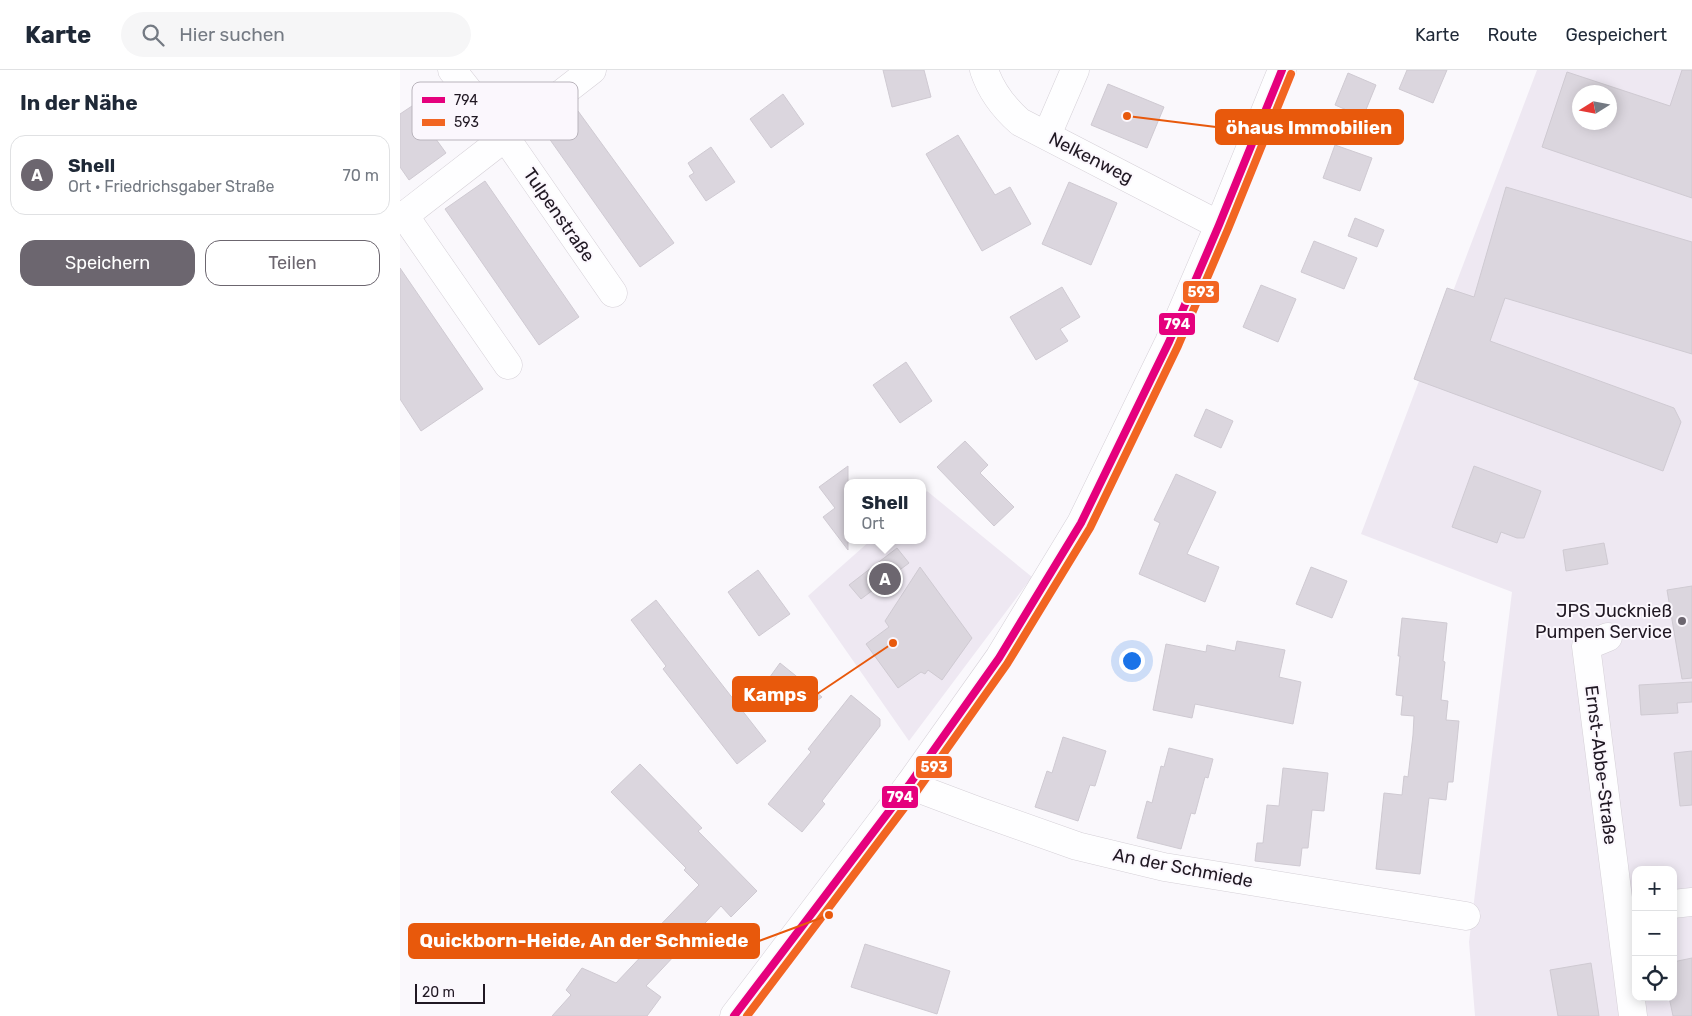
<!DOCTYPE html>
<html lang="de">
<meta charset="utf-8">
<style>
body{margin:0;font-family:Rubik,sans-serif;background:#f6f6f7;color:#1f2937}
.controls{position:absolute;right:15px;bottom:15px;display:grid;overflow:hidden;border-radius:10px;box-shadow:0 2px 12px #0003}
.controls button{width:45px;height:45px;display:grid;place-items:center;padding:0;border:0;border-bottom:1px solid #e0e1e3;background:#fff;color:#1f2937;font:25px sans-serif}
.compass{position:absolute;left:1172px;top:15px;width:45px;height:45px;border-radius:50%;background:#fff;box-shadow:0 2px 12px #0003;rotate:259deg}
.scale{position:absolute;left:15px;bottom:12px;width:70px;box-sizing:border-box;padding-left:5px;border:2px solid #201823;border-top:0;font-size:14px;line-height:18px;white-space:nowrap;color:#201823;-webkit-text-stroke:4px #fbf7fd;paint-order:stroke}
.you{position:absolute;left:731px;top:590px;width:18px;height:18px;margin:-12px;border:4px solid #fff;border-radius:50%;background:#1a73e8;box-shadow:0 0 0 8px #1a73e833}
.badge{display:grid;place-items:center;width:32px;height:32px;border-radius:50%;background:#6c666f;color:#fff;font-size:16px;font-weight:700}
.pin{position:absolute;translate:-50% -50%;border:2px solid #fff;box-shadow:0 1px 5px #0006}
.popup{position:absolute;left:444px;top:409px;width:82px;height:65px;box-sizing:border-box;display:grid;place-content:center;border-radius:10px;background:#fff;filter:drop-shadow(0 1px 4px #0005);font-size:16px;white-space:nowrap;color:#747a83}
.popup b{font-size:19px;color:#1f2937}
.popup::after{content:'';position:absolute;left:50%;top:100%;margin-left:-10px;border:10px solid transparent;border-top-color:#fff}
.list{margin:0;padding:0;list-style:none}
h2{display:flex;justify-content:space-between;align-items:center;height:65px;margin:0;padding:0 20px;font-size:21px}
h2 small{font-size:16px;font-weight:400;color:#747a83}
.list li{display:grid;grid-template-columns:32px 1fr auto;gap:15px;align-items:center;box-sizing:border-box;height:80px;margin:0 10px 10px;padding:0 10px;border:1px solid #e0e1e3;border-radius:15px}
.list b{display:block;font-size:19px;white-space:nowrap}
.list p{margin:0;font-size:16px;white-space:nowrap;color:#747a83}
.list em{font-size:16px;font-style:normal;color:#747a83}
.actions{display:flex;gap:10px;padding:15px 20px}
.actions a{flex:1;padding:11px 0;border:1px solid #6c666f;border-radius:15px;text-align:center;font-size:18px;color:#6c666f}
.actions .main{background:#6c666f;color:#fff}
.icon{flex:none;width:28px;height:28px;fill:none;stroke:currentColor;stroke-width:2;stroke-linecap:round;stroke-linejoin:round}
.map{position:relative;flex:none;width:1292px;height:946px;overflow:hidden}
header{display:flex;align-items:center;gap:30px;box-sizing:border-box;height:70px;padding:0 25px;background:#fff;border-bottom:1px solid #e0e1e3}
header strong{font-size:24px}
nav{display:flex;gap:28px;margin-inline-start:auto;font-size:18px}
.search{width:350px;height:45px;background:#f6f6f7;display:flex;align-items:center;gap:12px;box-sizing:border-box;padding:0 18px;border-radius:28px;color:#747a83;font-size:19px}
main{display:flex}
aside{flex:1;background:#fff}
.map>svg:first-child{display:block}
.built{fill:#eee8f2;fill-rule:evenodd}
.building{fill:#dbd6de;stroke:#cfcad2;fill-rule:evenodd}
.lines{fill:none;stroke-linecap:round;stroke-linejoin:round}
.minor-casing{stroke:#d5d0d7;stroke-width:29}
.secondary-casing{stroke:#d5d0d7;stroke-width:29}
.minor{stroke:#fefeff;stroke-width:28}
.secondary{stroke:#fefeff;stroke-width:28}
.bus-1-casing{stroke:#fbf7fd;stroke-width:11}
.bus-2-casing{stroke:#fbf7fd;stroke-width:11}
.bus-1{stroke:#e5007d;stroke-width:8}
.bus-2{stroke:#f26522;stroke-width:8}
.poi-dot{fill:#6c666f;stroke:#fbf7fd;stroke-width:2}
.labels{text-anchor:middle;stroke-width:4;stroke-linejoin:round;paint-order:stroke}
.street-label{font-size:18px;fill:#201823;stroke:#fbf7fd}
.poi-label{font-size:18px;fill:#201823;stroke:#fbf7fd;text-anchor:end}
.key{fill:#fbf7fd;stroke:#b9b4bc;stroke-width:1}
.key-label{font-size:14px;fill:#201823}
.leader{fill:none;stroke:#e8590c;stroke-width:2}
.callout-dot{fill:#e8590c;stroke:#fbf7fd;stroke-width:2}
.callout{fill:#e8590c;stroke:#e8590c;stroke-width:2}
.callout-label{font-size:19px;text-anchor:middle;font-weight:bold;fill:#fff}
.line-badge{stroke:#fbf7fd;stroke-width:2}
.badge-label{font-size:14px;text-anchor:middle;font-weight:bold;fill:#fff}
</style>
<header>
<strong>Karte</strong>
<div class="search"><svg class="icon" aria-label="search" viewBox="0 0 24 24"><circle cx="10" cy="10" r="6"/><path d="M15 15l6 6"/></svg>Hier suchen</div>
<nav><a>Karte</a><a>Route</a><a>Gespeichert</a></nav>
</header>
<main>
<aside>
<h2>In der Nähe<small></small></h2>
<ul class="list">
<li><span class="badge">A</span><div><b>Shell</b><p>Ort · Friedrichsgaber Straße</p></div><em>70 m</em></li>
</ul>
<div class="actions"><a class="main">Speichern</a><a>Teilen</a></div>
</aside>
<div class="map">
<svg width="1292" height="946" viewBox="0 0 1292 946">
<rect width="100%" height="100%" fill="#faf8fc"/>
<g class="built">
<path d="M1137 0H1292V946H1075L1069 872 1112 522 961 464ZM1180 22H1210V52H1180ZM1236 800H1273V927H1236Z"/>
<path d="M527 421 632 507 509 671 408 526 471 470H522L523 425Z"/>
</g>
<g class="building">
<path d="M483 0H524L531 27 492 37Z"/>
<path d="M1007 0H1047L1033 33 999 19Z"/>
<path d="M1282 0H1292V128L1142 77 1167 2 1270 36ZM1180 22H1210V52H1180Z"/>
<path d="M948 3 976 15 963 47 935 35Z"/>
<path d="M708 14 764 37 747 78 691 55Z"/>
<path d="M383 24 404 54 371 78 350 49Z"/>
<path d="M12 36 46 83 9 110 0 97V44Z"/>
<path d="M178 41 274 173 240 197 146 64Z"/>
<path d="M558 65 595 125 610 117 631 154 582 181 526 84Z"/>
<path d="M935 75 972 88 960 121 923 108Z"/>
<path d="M311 77 335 112 306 131 289 106 294 103 288 93Z"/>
<path d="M85 111 179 247 139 275 45 139Z"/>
<path d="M669 112 717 133 691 195 642 174Z"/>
<path d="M1106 117 1292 172V284L1105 228 1090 271 1274 338 1281 352 1263 401 1014 309 1047 218 1074 227Z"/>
<path d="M955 148 984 160 977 177 948 166Z"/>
<path d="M914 171 957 188 944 219 901 202Z"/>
<path d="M0 198 83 319 21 361 0 329Z"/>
<path d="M861 215 896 229 878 272 843 257Z"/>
<path d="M662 217 680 247 660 259 668 271 636 290 610 247Z"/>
<path d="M506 292 532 331 500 353 473 315Z"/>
<path d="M806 339 833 351 821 378 794 366Z"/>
<path d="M565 371 588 395 580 403 614 437 594 456 537 397Z"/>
<path d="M448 396V480L423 447 435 438 419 417Z"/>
<path d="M1074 396 1141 421 1124 468H1117L1101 462 1097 473 1052 457Z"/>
<path d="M776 404 816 422 787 484 819 497 805 532 739 504 760 453 754 450Z"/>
<path d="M1204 473 1208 494 1166 501 1163 480Z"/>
<path d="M497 478 509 493 461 529 449 515Z"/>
<path d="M520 497 572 568 542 610 528 600 525 604 521 602 498 618 466 574 489 557 485 551Z"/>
<path d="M911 497 947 511 932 548 896 534Z"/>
<path d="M358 500 390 544 359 566 328 522Z"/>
<path d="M1292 516V608L1282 609 1267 520Z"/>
<path d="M256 530 366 671 337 694 263 599 266 596 231 550Z"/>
<path d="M1002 548 1047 553 1043 591 1045 592 1041 630 1048 631 1046 650 1059 651 1053 712H1048L1046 730 1029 728 1020 804 976 799 984 723 1002 725 1004 706 1008 707 1013 665 1014 646 1001 645 1003 626 996 625 1000 586H998Z"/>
<path d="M837 571 885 580 879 607 901 612 893 654 795 634 792 648 753 640 766 574 806 582 807 575 835 581Z"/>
<path d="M380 593 422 627 404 641 367 611Z"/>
<path d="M1292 612V632L1277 633 1278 643 1241 645 1239 615Z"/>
<path d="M451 625 480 649V656L422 731 425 734 402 762 368 734 411 682 408 679Z"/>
<path d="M663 667 706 681 695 716 690 715 678 751 635 737 647 701 652 703Z"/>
<path d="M769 678 813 689 808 708 805 707 795 744 791 743 781 779 737 768 747 731 752 733 761 696 764 697Z"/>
<path d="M1292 681V735L1280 736 1274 683Z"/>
<path d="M240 694 302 758 298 761 357 821 331 847 321 836 246 916 261 927 247 946H152L171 925 166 920 182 898 216 913 249 878 243 873 299 815 284 800 286 798 211 722Z"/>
<path d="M883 698 928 703 924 741 912 740 908 778H902L900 796 855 791 857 773H863L867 735 879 736Z"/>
<path d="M465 874 550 901 537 944 451 917Z"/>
<path d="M1292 888V946H1273L1269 927H1273V892Z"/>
<path d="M1191 893 1199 946H1158L1150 900Z"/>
</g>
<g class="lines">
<defs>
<g id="minor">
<path d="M52 0 105 67 213 223"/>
<path d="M584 0C591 21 603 37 620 52L819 155"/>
<path d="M647 65 675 0"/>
<path d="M4 145 108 295"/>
<path d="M0 149 192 0"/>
<path d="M1208 567 1186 576 1233 946"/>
<path d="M509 715 578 741 677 776 764 797 1066 846"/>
<path d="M1273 834 1292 832"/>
</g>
<path id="secondary" d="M334 946 509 715 599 588 681 453 769 272 819 155 882 0"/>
</defs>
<use href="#minor" class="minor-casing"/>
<use href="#secondary" class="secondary-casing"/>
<use href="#minor" class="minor"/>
<use href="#secondary" class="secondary"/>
<defs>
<path id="bus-1" d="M334 946 509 715 599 588 681 453 769 272 819 155 882 0"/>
<path id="bus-2" d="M347 946 517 721 607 594 690 458 778 276 828 159 891 4"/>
</defs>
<use href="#bus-1" class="bus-1-casing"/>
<use href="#bus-2" class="bus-2-casing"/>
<use href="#bus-1" class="bus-1"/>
<use href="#bus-2" class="bus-2"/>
</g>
<circle class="poi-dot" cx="1282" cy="551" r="5"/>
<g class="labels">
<g class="street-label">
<text transform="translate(691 88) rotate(27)" y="6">Nelkenweg</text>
<text transform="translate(159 145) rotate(55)" y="6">Tulpenstraße</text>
<text transform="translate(1201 695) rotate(83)" y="6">Ernst-Abbe-Straße</text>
<text transform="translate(783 798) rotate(11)" y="6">An der Schmiede</text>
</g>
<g class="poi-label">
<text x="1272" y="547">JPS Jucknieß<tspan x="1272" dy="21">Pumpen Service</tspan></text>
</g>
</g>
<rect x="12" y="12" width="166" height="58" rx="8" class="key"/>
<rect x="22" y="27" width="23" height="6" fill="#e5007d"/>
<rect x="22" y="49" width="23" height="7" fill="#f26522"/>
<g class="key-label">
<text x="54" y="35">794</text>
<text x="54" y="57">593</text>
</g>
<path class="leader" d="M727 46L816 57M493 573L417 624M429 845L359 871"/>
<g class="callout-dot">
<circle cx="727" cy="46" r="5"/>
<circle cx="493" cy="573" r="5"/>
<circle cx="429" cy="845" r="5"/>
</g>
<g class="callout">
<rect x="816" y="40" width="187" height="34" rx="5"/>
<rect x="333" y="607" width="84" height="34" rx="5"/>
<rect x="9" y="854" width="350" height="34" rx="5"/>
</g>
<g class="callout-label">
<text x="909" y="64">öhaus Immobilien</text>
<text x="375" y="631">Kamps</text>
<text x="184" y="877">Quickborn-Heide, An der Schmiede</text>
</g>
<g class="line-badge">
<rect x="782" y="210" width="38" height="24" rx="5" fill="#f26522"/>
<rect x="758" y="242" width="38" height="24" rx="5" fill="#e5007d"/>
<rect x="515" y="685" width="38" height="24" rx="5" fill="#f26522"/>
<rect x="481" y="715" width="38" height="24" rx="5" fill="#e5007d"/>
</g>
<g class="badge-label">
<text x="801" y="227">593</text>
<text x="777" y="259">794</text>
<text x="534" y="702">593</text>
<text x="500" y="732">794</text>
</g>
</svg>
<div class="controls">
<button>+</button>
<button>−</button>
<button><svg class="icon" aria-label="locate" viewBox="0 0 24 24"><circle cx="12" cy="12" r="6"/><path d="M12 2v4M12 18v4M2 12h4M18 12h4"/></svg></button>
</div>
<svg class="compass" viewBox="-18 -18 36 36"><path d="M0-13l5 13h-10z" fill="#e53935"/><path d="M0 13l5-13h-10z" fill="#747a83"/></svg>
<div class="scale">20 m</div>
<div class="you"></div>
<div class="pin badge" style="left:485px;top:509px">A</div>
<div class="popup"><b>Shell</b>Ort</div>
</div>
</main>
